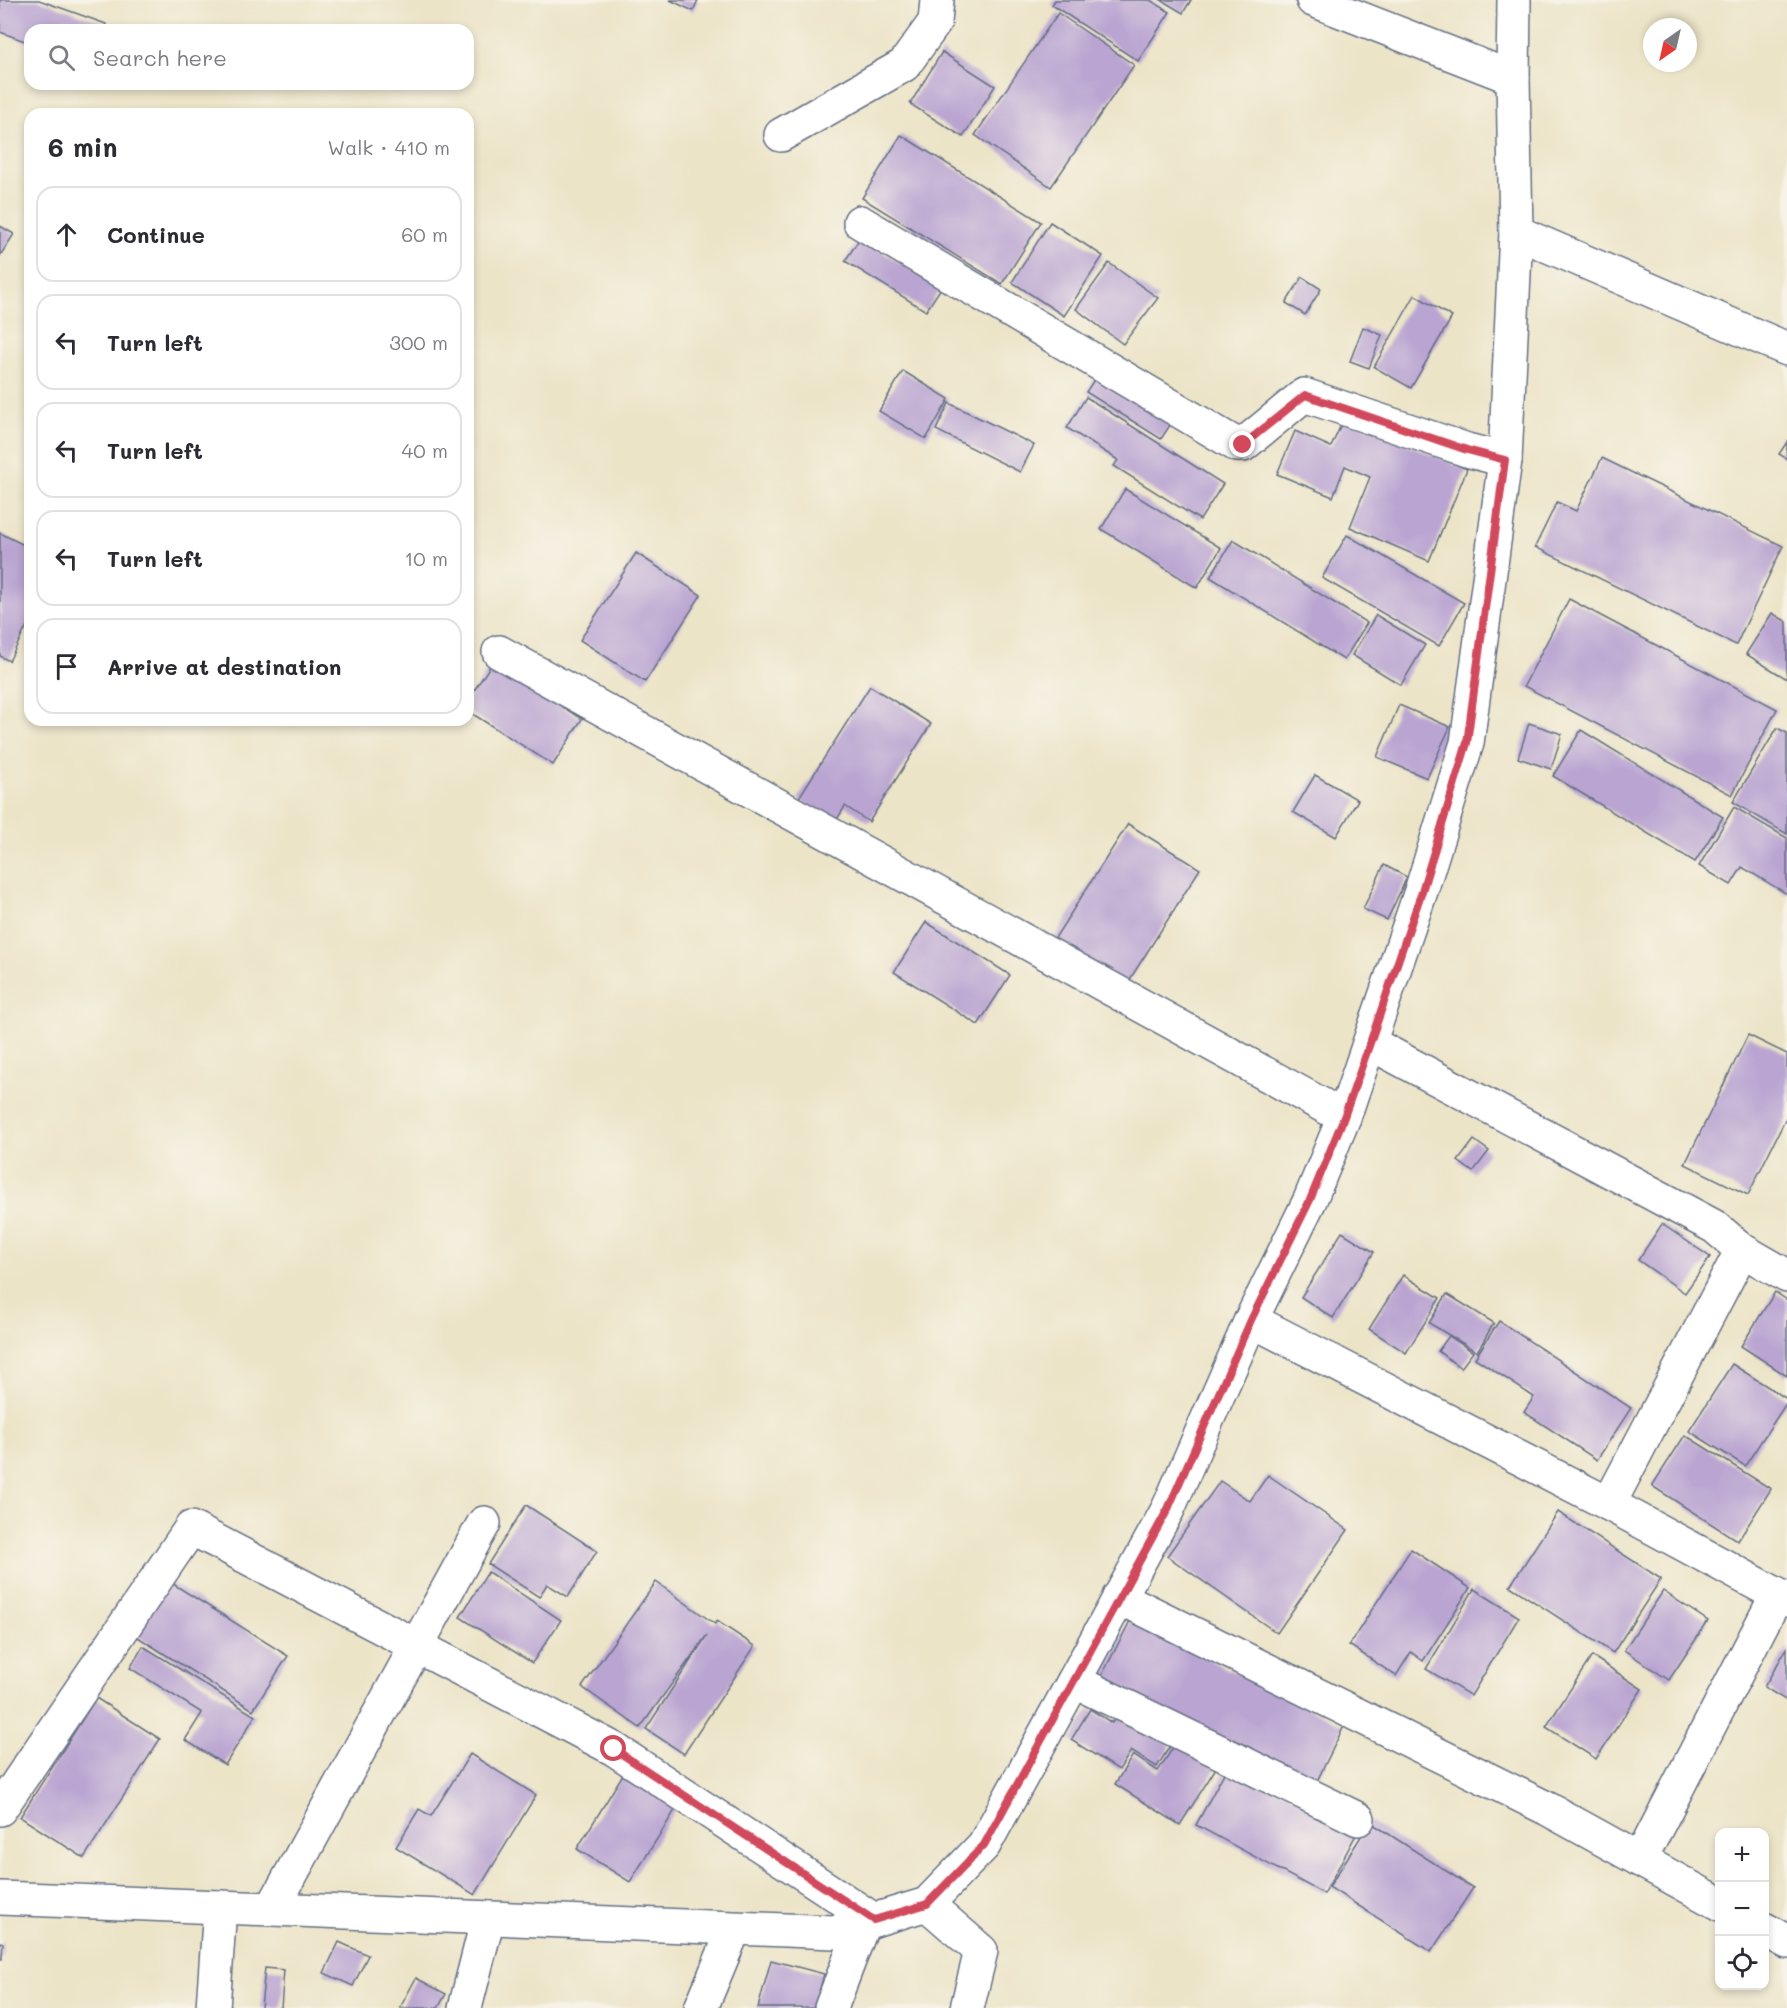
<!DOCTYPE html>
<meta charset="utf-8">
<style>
body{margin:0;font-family:Mali,sans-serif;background:#f2f2f3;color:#2b2b33}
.controls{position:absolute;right:18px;bottom:18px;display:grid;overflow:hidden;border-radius:12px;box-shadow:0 3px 9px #0003}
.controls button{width:54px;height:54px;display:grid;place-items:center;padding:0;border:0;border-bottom:2px solid #e1e1e2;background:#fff;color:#2b2b33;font:30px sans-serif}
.compass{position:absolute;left:1643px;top:18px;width:54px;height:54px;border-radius:50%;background:#fff;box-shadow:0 3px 9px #0003;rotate:214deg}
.stop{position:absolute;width:18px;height:18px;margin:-14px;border:4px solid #d1495b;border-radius:50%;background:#fff}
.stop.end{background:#d1495b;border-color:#fff;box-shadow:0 2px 6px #0008}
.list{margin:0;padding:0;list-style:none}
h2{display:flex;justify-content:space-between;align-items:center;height:78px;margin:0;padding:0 24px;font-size:26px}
h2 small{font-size:20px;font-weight:400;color:#7c7c81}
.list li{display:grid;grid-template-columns:39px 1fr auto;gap:18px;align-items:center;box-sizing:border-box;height:96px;margin:0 12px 12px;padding:0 12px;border:2px solid #e1e1e2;border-radius:18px}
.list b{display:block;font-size:22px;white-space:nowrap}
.list em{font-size:20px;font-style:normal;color:#7c7c81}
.icon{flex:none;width:33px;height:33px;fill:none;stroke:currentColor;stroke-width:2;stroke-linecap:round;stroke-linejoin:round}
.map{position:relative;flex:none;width:1787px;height:2008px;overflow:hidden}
.search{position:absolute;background:#fff;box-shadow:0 3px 9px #0003;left:24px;top:24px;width:450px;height:66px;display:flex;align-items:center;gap:15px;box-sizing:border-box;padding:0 21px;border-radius:18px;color:#7c7c81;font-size:22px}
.panel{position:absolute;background:#fff;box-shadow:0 3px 9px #0003;left:24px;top:108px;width:450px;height:618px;border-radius:18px}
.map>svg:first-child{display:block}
.building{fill:#baa5d2}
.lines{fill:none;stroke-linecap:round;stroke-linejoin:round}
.minor-casing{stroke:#646e83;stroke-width:36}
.minor{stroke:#fff;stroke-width:33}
.route{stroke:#d1495b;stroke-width:8}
</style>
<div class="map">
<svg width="1787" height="2008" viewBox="0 0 1787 2008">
<rect width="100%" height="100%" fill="#f7f3e8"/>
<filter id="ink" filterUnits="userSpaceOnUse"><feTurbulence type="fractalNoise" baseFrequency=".0167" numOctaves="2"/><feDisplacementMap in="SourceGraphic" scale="12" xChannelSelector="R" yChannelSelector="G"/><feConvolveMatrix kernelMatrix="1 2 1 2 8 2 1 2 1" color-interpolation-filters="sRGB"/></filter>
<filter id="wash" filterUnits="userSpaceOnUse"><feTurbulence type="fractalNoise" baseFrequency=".008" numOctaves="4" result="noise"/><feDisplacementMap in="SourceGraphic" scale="24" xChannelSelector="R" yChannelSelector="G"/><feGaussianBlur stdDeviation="1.35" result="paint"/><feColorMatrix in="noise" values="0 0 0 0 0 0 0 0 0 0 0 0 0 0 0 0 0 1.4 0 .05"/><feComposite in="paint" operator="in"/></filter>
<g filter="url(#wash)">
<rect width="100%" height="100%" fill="#ece4c7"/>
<g id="blocks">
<g class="building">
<path d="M0 0H39L106 24 104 30H30V43L0 32Z"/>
<path d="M670 0H698L693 11Z"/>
<path d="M1055 0H1150L1170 12 1138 61 1052 5Z"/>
<path d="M1161 0H1191L1183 13Z"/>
<path d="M1058 13 1134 65 1051 187 975 135Z"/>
<path d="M942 52 995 86 963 137 910 104Z"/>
<path d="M901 135 1041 222 1002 284 862 198Z"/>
<path d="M1050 222 1103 256 1064 316 1012 282Z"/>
<path d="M0 226 14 234 0 256Z"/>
<path d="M860 238 941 288 926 311 845 261Z"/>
<path d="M1109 263 1158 298 1123 344 1076 309Z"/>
<path d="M1302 277 1321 289 1305 315 1286 303Z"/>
<path d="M1415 295 1452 317 1411 388 1374 367Z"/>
<path d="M1363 327 1382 335 1369 368 1350 361Z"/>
<path d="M903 371 949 399 926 439 879 411Z"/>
<path d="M1099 372 1174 419 1161 439 1086 392Z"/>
<path d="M1086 397 1223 484 1200 520 1114 466 1118 460 1067 428Z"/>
<path d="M949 403 1034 445 1020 472 936 430Z"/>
<path d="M1344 418 1467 469 1429 561 1350 527 1370 477 1345 466 1333 497 1277 474 1295 431 1331 447Z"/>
<path d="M1787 442V459L1779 454Z"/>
<path d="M1602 458 1783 546 1736 645 1535 547 1557 502 1576 511Z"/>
<path d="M1125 489 1221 548 1197 588 1101 529Z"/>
<path d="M0 533 30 548V620L9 661 0 656Z"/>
<path d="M1347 535 1464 603 1439 646 1322 578Z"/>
<path d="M1233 540 1367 623 1344 660 1210 577Z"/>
<path d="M636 553 701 595 645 682 580 640Z"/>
<path d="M1569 599 1777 709 1732 795 1524 686Z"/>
<path d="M1772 613 1787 622V679L1746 654Z"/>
<path d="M1376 615 1425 645 1401 685 1352 655Z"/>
<path d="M492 663 582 719 553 765 468 711V700Z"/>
<path d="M870 686 931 724 869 822 845 806 835 823 798 799Z"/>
<path d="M1399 705 1450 727 1427 778 1377 757Z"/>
<path d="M1529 723 1562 734 1551 769 1518 758Z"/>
<path d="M1777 728 1787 733V834L1733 802Z"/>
<path d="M1581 730 1723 817 1695 862 1553 776Z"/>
<path d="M1315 775 1358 800 1336 837 1293 812Z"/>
<path d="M1734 807 1787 838V894L1742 867 1731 885 1699 866Z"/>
<path d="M1128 824 1200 869 1125 987 1053 941Z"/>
<path d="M1384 865 1407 877 1387 920 1363 909Z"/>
<path d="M926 922 1010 975 978 1025 894 972Z"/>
<path d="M1748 1035 1787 1054V1116L1748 1195 1685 1164Z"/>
<path d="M1474 1140 1489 1151 1473 1172 1458 1161Z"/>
<path d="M1662 1224 1710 1257 1685 1293 1638 1260Z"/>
<path d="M1342 1232 1374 1252 1333 1318 1301 1297Z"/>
<path d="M1403 1275 1440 1298 1406 1353 1369 1329Z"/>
<path d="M1775 1292 1787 1300V1376L1741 1346Z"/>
<path d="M1447 1294 1494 1323 1477 1352 1429 1323Z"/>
<path d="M1499 1321 1631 1408 1597 1460 1524 1412 1534 1397 1475 1358Z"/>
<path d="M1449 1336 1473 1352 1461 1368 1438 1351Z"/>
<path d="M1732 1364 1787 1399V1402L1745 1466 1689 1431Z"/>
<path d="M1685 1435 1771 1489 1738 1541 1652 1486Z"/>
<path d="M1268 1475 1348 1530 1277 1633 1167 1556 1220 1481 1250 1501Z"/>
<path d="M526 1505 597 1551 568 1597 547 1584 539 1597 488 1564Z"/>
<path d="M1558 1512 1661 1579 1613 1653 1510 1586Z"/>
<path d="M1411 1549 1470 1588 1423 1661 1411 1652 1396 1676 1349 1645Z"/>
<path d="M488 1572 561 1620 532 1663 460 1617Z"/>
<path d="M170 1582 288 1656 253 1710 136 1636Z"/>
<path d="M656 1582 715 1624 717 1621 755 1646 684 1754 646 1729 707 1635 640 1728 582 1687Z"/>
<path d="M1474 1589 1519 1617 1471 1696 1426 1669Z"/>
<path d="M1663 1591 1708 1621 1669 1680 1624 1650Z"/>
<path d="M1130 1621 1344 1726 1314 1787 1099 1681Z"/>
<path d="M143 1646 255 1716 225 1765 185 1740 202 1713 130 1668Z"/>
<path d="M1787 1648V1701L1764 1687Z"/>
<path d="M1592 1656 1642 1689 1596 1759 1546 1727Z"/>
<path d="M96 1698 160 1739 84 1858 20 1817Z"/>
<path d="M1090 1709 1112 1723 1118 1714 1170 1746 1157 1767 1131 1751 1119 1770 1071 1740Z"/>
<path d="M1176 1743 1216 1768 1180 1825 1115 1784 1133 1755 1158 1771Z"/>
<path d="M470 1754 536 1795 475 1895 396 1847 419 1809 431 1816Z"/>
<path d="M1230 1762 1358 1831 1324 1894 1196 1825Z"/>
<path d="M630 1763 684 1796 630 1882 577 1849Z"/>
<path d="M1370 1822 1473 1888 1431 1952 1329 1887Z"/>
<path d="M0 1942 3 1943 2 1959H0Z"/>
<path d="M339 1942 368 1955 353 1986 324 1973Z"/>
<path d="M771 1960 824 1974 815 2008H758Z"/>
<path d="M265 1968 284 1970 281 2008H261Z"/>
<path d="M416 1978 446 1994 438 2008H400Z"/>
</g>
</g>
</g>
<g filter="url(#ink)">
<use href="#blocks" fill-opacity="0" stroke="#646e83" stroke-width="1.5"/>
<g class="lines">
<defs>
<g id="minor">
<path d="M1313 0 1513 78"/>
<path d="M781 135 904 65 935 22 937 0"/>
<path d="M860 222 1237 445H1243L1304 395 1467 450 1505 460"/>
<path d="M1516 232 1787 349"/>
<path d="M499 652 1344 1117"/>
<path d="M1370 1043 1715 1227 1742 1250 1787 1276"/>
<path d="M1251 1320 1609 1504 1787 1600"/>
<path d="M1609 1504 1742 1250"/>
<path d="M1119 1597 1548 1809 1720 1904"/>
<path d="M1074 1681 1358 1819"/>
<path d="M0 1809 191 1528 614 1749 874 1920"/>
<path d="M1640 1860 1777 1595"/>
<path d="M0 1898 834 1932 927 1904 984 1845 1168 1509 1251 1320 1310 1200 1344 1117 1421 891 1467 743 1505 460 1516 232 1513 78 1514 0"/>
<path d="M927 1904 981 1951 967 2008"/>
<path d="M272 1909 484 1523"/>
<path d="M1764 1929 1787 1942"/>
<path d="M213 2008 220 1907"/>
<path d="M465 2008 488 1918"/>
<path d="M701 2008 734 1929"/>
<path d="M831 2008 863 1924"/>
</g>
</defs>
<use href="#minor" class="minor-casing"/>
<use href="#minor" class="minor"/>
</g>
</g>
<g class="lines" filter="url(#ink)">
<path class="route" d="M614 1749 874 1920 927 1904 984 1845 1168 1509 1251 1320 1310 1200 1344 1117 1370 1043 1422 891 1467 743 1505 460 1467 450 1305 395 1243 445"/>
</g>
</svg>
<div class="controls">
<button>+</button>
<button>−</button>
<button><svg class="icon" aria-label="locate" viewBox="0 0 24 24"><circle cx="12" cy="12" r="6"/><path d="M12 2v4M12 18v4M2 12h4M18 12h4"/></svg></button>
</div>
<svg class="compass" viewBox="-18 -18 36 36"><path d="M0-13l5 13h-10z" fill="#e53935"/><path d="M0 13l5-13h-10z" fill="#7c7c81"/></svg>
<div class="stop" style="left:614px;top:1749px"></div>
<div class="stop end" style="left:1243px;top:445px"></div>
<div class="search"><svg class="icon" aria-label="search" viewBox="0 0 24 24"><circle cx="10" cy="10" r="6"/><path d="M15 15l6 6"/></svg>Search here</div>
<section class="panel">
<h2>6 min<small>Walk · 410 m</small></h2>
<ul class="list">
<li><svg class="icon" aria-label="ahead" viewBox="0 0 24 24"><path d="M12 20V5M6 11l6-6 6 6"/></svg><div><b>Continue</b></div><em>60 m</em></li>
<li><svg class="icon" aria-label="left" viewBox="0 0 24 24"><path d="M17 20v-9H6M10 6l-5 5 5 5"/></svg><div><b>Turn left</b></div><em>300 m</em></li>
<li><svg class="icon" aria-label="left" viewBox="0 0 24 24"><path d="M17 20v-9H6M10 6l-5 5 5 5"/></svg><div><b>Turn left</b></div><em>40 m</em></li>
<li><svg class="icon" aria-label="left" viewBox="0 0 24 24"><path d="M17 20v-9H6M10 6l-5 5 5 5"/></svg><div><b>Turn left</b></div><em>10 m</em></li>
<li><svg class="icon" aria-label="arrive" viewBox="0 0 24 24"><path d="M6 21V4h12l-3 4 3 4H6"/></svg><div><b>Arrive at destination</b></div></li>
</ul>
</section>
</div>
